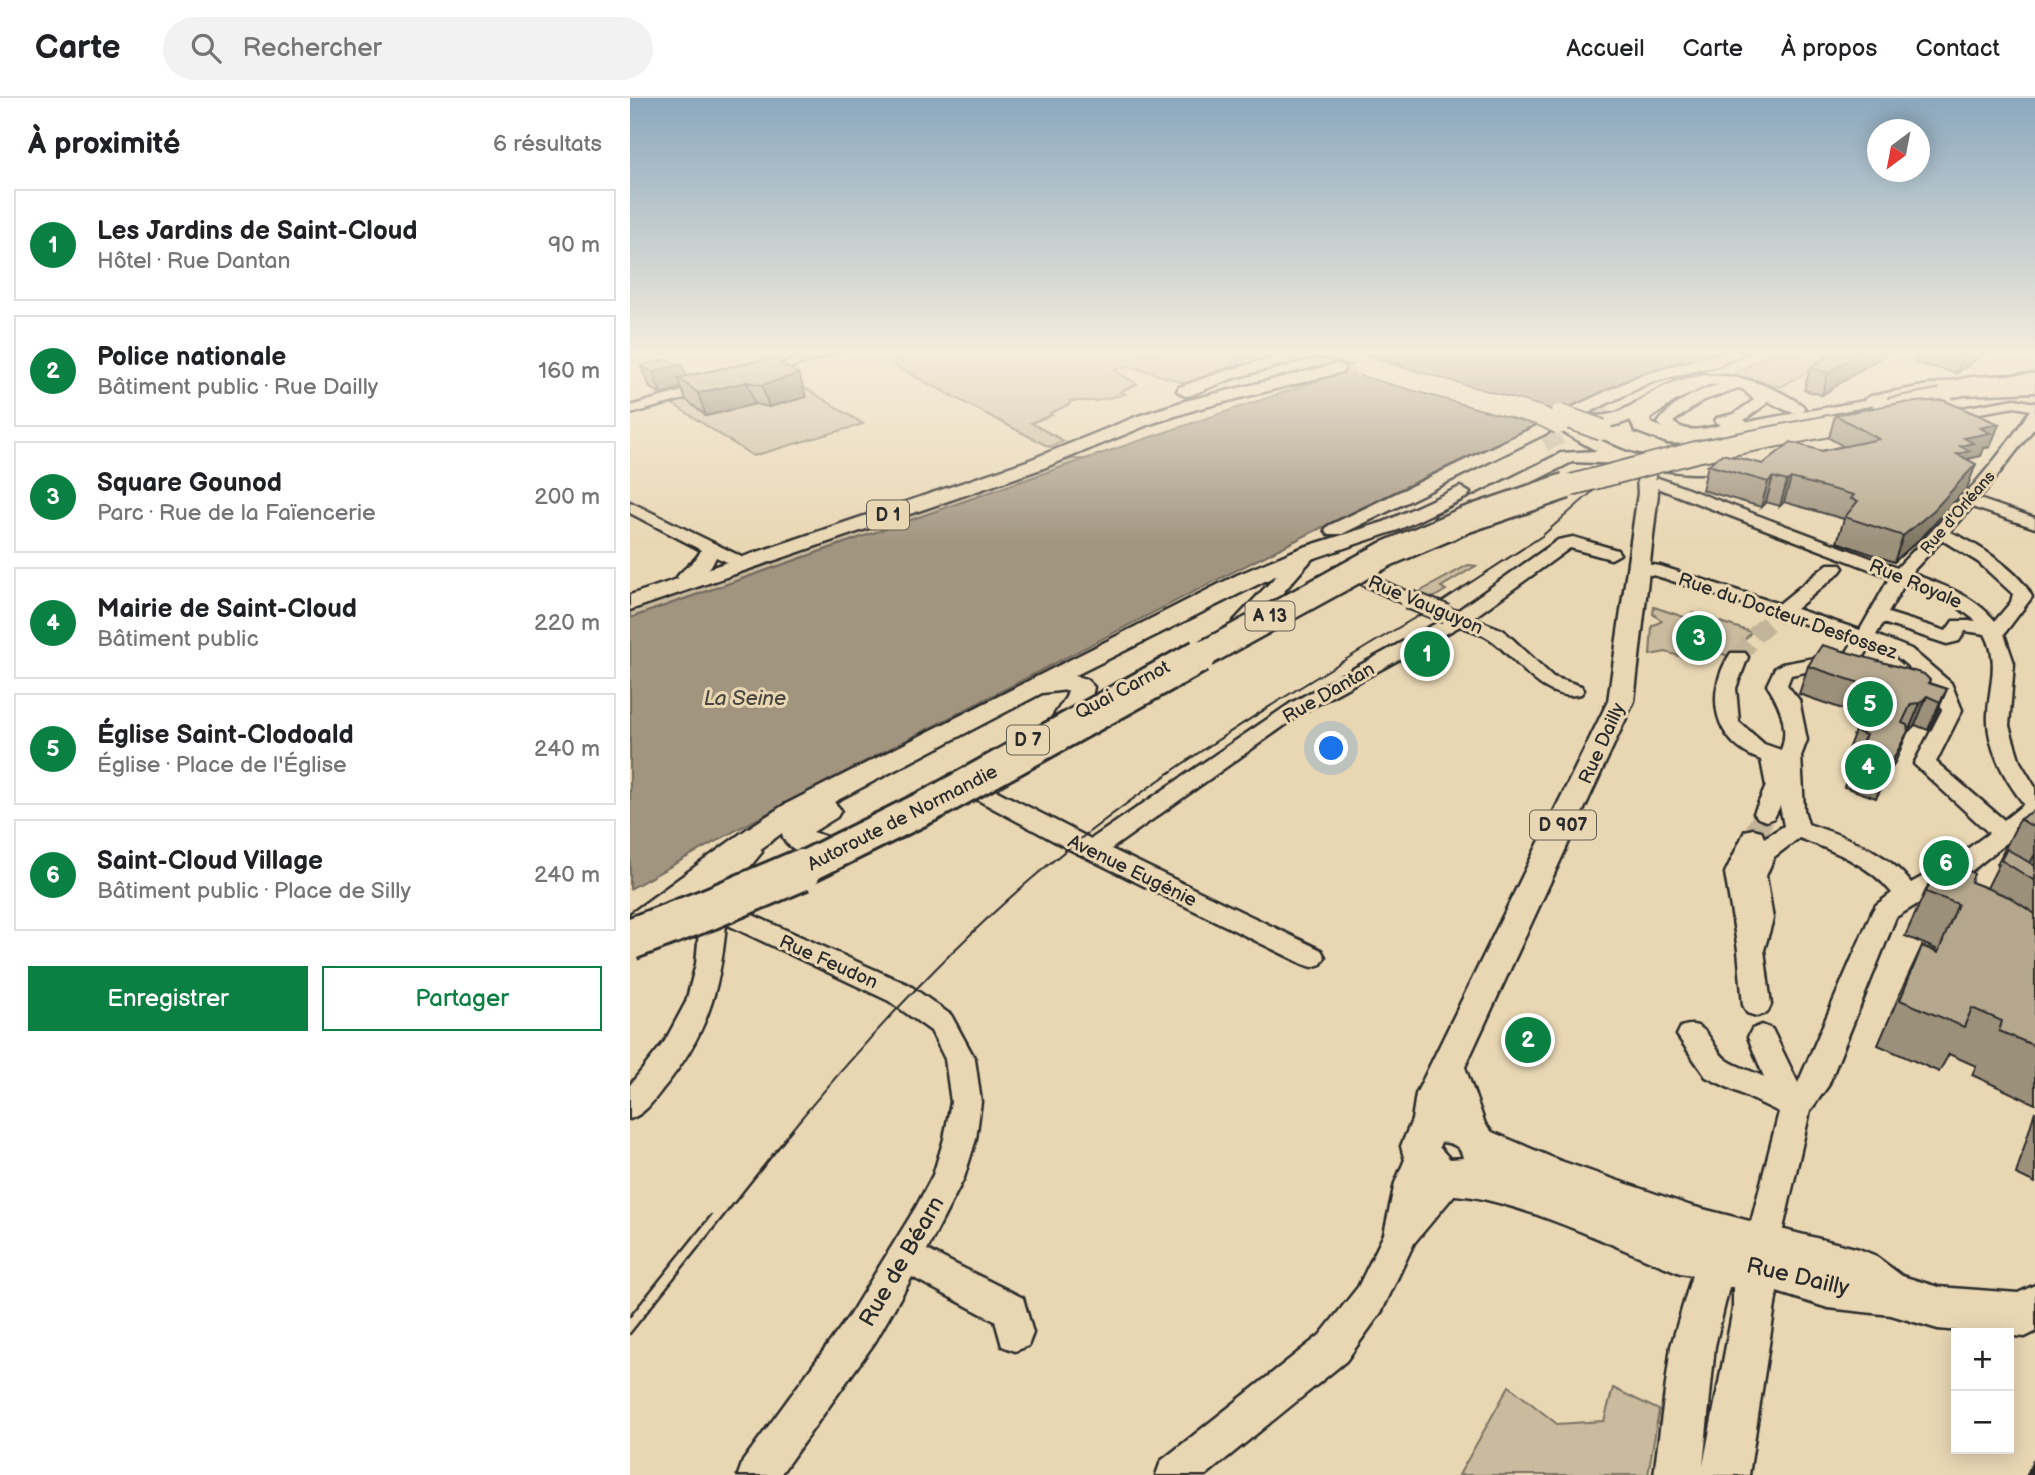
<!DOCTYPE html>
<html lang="fr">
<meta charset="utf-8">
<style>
body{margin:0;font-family:"Balsamiq Sans",sans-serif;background:#f2f2f2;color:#202124}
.controls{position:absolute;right:21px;bottom:21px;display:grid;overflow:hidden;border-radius:0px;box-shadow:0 4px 18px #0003}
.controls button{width:63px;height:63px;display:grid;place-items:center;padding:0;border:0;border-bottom:2px solid #e0e0e0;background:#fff;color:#202124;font:35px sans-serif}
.compass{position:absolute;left:1237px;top:21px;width:63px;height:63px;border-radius:50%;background:#fff;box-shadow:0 4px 18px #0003;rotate:212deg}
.you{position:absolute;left:702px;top:651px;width:24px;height:24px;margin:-18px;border:5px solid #fff;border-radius:50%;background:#1a73e8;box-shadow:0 0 0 10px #1a73e833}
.badge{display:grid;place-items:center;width:46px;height:46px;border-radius:50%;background:#0b8043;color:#fff;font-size:23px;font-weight:700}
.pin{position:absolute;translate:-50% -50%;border:4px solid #fff;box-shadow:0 2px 7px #0006}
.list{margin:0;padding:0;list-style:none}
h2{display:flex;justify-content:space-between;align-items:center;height:91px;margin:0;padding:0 28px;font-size:30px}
h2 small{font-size:23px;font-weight:400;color:#757577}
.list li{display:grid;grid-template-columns:46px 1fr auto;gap:21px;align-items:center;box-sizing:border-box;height:112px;margin:0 14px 14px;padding:0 14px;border:2px solid #e0e0e0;border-radius:0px}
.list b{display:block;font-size:26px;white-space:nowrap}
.list p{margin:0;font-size:23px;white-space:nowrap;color:#757577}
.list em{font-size:23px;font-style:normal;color:#757577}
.actions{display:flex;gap:14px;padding:21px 28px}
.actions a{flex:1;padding:16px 0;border:2px solid #0b8043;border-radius:0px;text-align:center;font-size:24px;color:#0b8043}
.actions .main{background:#0b8043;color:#fff}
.icon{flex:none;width:38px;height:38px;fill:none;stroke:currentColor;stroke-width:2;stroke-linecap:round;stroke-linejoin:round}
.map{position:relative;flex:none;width:1405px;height:1377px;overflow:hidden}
header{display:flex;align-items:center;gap:42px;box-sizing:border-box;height:98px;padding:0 35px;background:#fff;border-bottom:2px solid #e0e0e0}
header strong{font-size:33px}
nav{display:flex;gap:38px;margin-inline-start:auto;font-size:24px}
.search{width:490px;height:63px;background:#f2f2f2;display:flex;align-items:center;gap:18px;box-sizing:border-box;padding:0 24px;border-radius:38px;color:#757577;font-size:26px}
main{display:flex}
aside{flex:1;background:#fff}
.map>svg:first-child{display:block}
.green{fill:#cabb9e;stroke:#7a7364;stroke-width:2}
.water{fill:#a19580;stroke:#726b5e;stroke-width:2}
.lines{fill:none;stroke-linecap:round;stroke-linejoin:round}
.minor-tunnel-far1{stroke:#c3b599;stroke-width:18;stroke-dasharray:18 9;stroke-linecap:butt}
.minor-tunnel{stroke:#c3b599;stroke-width:22;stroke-dasharray:22 11;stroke-linecap:butt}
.major-tunnel{stroke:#c3b599;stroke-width:18;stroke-dasharray:18 9;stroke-linecap:butt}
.minor-casing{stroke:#2b2b2b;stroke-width:5}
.major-casing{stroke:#2b2b2b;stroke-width:5}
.highway-casing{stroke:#2b2b2b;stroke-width:5}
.minor{fill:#e9d7b4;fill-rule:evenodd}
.major{fill:#e9d7b4;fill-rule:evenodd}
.highway{fill:#e9d7b4;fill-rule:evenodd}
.tram-far1{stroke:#2b2b2b;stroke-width:2}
.tram{stroke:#2b2b2b;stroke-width:2.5}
.rail{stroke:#2b2b2b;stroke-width:8}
.minor-bridge-casing{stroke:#2b2b2b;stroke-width:22;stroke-linecap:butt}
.major-bridge-casing{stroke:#2b2b2b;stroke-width:21;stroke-linecap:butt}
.highway-bridge-far3-casing{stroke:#2b2b2b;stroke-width:24;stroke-linecap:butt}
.highway-bridge-far2-casing{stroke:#2b2b2b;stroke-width:30;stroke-linecap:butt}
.highway-bridge-far1-casing{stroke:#2b2b2b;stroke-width:38;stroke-linecap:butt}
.highway-bridge-casing{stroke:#2b2b2b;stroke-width:46;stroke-linecap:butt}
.minor-bridge{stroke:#e9d7b4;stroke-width:18}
.major-bridge{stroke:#e9d7b4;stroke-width:18}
.highway-bridge-far3{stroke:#e9d7b4;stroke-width:20}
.highway-bridge-far2{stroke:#e9d7b4;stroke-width:25}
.highway-bridge-far1{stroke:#e9d7b4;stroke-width:32}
.highway-bridge{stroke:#e9d7b4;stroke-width:40}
.wall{fill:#9b907a;stroke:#2b2b2b;stroke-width:2}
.shaded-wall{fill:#7e7563;stroke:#2b2b2b;stroke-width:2}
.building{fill:#b4a78e;stroke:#2b2b2b;stroke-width:2}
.labels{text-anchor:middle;stroke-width:6;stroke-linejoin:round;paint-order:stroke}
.far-street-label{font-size:16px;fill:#2b2b2b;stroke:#e9d7b4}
.shield{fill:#e9d7b4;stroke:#645f54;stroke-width:2}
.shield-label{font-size:18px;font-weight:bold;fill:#2b2b2b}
.street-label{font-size:19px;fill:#2b2b2b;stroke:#e9d7b4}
.water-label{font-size:21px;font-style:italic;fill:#484640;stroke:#e9d7b4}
.near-street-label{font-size:23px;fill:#2b2b2b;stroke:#e9d7b4}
</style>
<header>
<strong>Carte</strong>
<div class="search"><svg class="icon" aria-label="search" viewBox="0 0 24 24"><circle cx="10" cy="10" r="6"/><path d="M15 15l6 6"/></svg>Rechercher</div>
<nav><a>Accueil</a><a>Carte</a><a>À propos</a><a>Contact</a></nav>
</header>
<main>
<aside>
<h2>À proximité<small>6 résultats</small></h2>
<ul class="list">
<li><span class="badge">1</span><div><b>Les Jardins de Saint-Cloud</b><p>Hôtel · Rue Dantan</p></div><em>90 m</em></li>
<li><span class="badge">2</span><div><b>Police nationale</b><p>Bâtiment public · Rue Dailly</p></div><em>160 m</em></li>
<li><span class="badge">3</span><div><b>Square Gounod</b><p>Parc · Rue de la Faïencerie</p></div><em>200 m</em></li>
<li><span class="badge">4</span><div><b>Mairie de Saint-Cloud</b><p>Bâtiment public</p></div><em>220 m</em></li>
<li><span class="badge">5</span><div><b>Église Saint-Clodoald</b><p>Église · Place de l'Église</p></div><em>240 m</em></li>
<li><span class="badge">6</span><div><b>Saint-Cloud Village</b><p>Bâtiment public · Place de Silly</p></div><em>240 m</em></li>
</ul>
<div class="actions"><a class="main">Enregistrer</a><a>Partager</a></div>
</aside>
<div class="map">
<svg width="1405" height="1377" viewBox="0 0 1405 1377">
<rect width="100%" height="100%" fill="#e9d7b4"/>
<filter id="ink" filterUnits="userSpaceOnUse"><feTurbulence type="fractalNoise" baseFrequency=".0143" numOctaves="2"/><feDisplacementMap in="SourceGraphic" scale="14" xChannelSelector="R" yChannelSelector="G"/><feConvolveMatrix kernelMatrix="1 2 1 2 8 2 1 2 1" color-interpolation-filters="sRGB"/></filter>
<g filter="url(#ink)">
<g class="green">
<path d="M265 253H591C601 257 613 253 625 257L557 286 500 268 484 272 507 286 490 294 495 296 466 303H440V306L420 315 422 317 401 325 434 343 419 349 263 267Z"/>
<path d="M1144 253H1212L1151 289 1104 276Z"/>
<path d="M148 273 233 326 123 358 40 304Z"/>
<path d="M442 361H455L0 520V509L400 371Z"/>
<path d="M838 467 846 468 811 489 816 492 798 503 782 498Z"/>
<path d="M1024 509 1057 520 1062 515 1121 534 1101 559 1076 550 1065 563 1036 554 1020 557 1022 528 1032 523 1023 516Z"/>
<path d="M879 1288 927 1326 974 1323 983 1290 1029 1312 1018 1377H829Z"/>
</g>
<path class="water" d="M777 253H1071C846 350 627 460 410 573 272 644 134 715 0 791V520L455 361Z"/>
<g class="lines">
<path class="minor-tunnel-far1" d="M1108 559 1127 535 1152 513"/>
<path class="minor-tunnel" d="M1123 739 1136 715"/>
<g class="major-tunnel">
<path d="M707 271 749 257"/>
<path d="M914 345 985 311"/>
</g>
<defs>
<g id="minor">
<path d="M190 253H211L129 280 124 281 117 277Z"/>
<path d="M1405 276V284L1341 287 1241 306 1234 302 1241 298 1341 279Z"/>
<path d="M1107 282C1118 286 1128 288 1138 299L1136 306 1114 322 1121 326 1119 329C1090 336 1050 352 1028 325 1046 300 1077 288 1107 282ZM1111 289 1124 302 1104 316 1087 320 1085 323 1091 327C1075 331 1056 336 1043 324L1072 303Z"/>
<path d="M81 285 86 286V292L0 316V308Z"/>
<path d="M1385 301 1405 305V329L1349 401 1405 420V430L1342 409 1320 434C1345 444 1391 474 1402 499L1374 536 1384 565 1379 628 1390 664 1405 689V722L1340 774 1266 819 1198 988 1180 1013 1150 1144 1136 1166 1124 1171 1112 1166 1107 1155 1118 1136 1149 1014 1076 979 1047 937 1051 929C1079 919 1079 949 1097 962 1107 969 1122 973 1134 979L1118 939 1122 931 1132 927 1142 931 1168 985 1242 814 1246 807 1262 795C1240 767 1202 752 1169 740L1144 759 1136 778 1143 821 1134 852 1141 907 1137 915 1127 918 1117 915 1113 907 1108 852 1095 775 1115 733 1123 731 1131 733 1134 740 1154 728 1150 708 1144 720 1136 723 1128 720 1124 715 1136 688 1131 662C1083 645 1074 595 1101 555H1115L1118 559 1106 590 1109 624 1134 646 1151 652C1160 630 1149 605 1137 587L1145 570 1152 566 1217 554 1224 542 1027 478 1003 474 1000 470 1009 465 1030 468 1149 506 1198 466H1210L1213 470 1210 474 1166 511 1230 532 1260 479 1022 388 1020 385 1028 380 1034 382 1267 470C1314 420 1364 370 1400 312L1385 309 1307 322 1300 318 1302 315ZM1312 442 1348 464 1383 496 1381 504 1365 523C1344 497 1312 487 1281 475ZM1275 485 1324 506 1346 523H1323L1316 533 1258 515ZM1253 525 1317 546 1329 543 1335 533 1355 536C1370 564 1359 587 1358 616 1356 648 1375 682 1394 706L1374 722 1306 664 1332 612 1321 585 1281 551 1246 537ZM1240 548 1267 559 1305 591 1312 612 1284 666 1359 735 1322 762 1281 785C1257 753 1214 738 1178 726L1174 712 1171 658 1177 642 1169 602 1157 587 1161 577 1232 562Z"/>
<path d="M0 404 110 458 113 462 104 467 86 459C80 473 64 486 50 483L47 479C55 468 66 465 71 452L0 415Z"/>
<path d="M943 439 987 452 990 456 981 461 940 450 843 520 873 532 923 579 951 588 954 592 951 596C913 606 887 560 860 541 852 535 840 532 830 528L675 613 481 751 691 852 695 859 691 866 682 869 673 866 437 750 320 687 317 682 320 677 328 675 336 677 461 741 661 605 814 521 809 516 811 512 818 510 827 513 928 442Z"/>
<path d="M712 465 784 497 787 501 784 505H772L706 474 703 470Z"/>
<path d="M120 746 129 748 132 754 105 787 98 806 279 887 321 917 345 961 351 1004 346 1041 334 1080 297 1152 393 1200 403 1235 398 1248 385 1253 372 1248 365 1223 282 1179 245 1244 150 1377H108L113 1363 219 1218 286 1109 303 1077 314 1041 321 1004 315 961 301 933 259 903 96 826C90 894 76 939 31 993 22 1005 14 1016 0 1021V987L35 943 56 904 66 866 71 813 69 809C82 787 92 754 120 746Z"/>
<path d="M792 1043 803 1047 808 1057 799 1080 809 1069 820 1065 831 1069 836 1079 831 1089 784 1145 752 1213 716 1263 576 1377H526L531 1363 690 1237 728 1189 754 1136 765 1085 781 1047Z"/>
</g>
<g id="major">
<path d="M665 253H725L772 268 774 271 766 276 730 265C715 269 697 257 681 259L604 280 561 297 555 298 547 293 549 289 592 274Z"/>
<path d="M1097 253H1119L1090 267 1021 284 954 317C995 322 1004 301 1038 287 1082 267 1134 281 1172 307L1175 311 1172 315C1158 318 1133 298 1118 293 1105 288 1089 286 1075 287 1039 289 1016 323 981 328 967 331 952 327 938 325 960 335 984 352 1007 357 1061 369 1106 359 1157 347L1166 352C1154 366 1084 376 1064 375 1049 375 1034 372 1019 370L1025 377 1028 395 1004 603 835 969 855 1026 862 1034 928 1062 1061 1108 1229 1151 1244 1157 1272 1178 1308 1189 1388 1195 1405 1187V1234L1395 1239 1308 1231 1261 1217 1198 1210 1147 1194 1119 1377H1024L1041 1248 1062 1177 1050 1175C985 1149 922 1117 853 1101 833 1096 809 1099 792 1085 780 1076 774 1062 771 1048L782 1022 786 996 978 603 1008 395 1007 379 994 366 942 364 821 425H807L804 421 807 417 931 355 967 353 920 327 923 323H933L931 320 934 316 942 315 943 309 1009 278ZM811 1044C821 1045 831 1047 833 1060L820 1061 809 1049ZM1099 1189H1103V1211L1073 1368 1085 1248Z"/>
<path d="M707 266 713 268 715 271 713 274 567 311 520 326 411 371 0 512V497L397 363 508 318 555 303Z"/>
<path d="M913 325 919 326 922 330 919 334 712 436H698L695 432 698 428Z"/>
<path d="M830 389 840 395 837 399 768 432 682 461 623 529H607L603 524 647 477 444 578 456 581 464 589 462 599 443 628 434 630 425 628 421 622 436 599 438 592 412 595 204 704 211 712 207 719 183 734 206 742 210 749 206 756C188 761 155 755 152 735L13 839 0 842V816L117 731 154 707 607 477 671 450 754 424Z"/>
</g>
<path id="highway" d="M1074 276 1084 282 1081 286 1045 303 1020 321 1021 325 1040 333 1073 335 1128 322 1334 285 1405 282V294L1334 297 1128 334 1073 347 1037 345 1005 333 999 319 1002 315 1031 295Z"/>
</defs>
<use href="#minor" class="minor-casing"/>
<use href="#major" class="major-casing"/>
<use href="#highway" class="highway-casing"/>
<use href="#minor" class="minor"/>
<use href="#major" class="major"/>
<use href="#highway" class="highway"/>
<g class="tram-far1">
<path d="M1086 259 1094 253"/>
<path d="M806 507 912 438 979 379"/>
<path d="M154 1041C229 949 309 861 399 783 521 678 660 594 798 512"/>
</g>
<g class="tram">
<path d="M0 1218 81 1117"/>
<path d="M0 1236 156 1040"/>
</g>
<path class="rail" d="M1400 1377 1405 1365"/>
<defs>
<path id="minor-bridge" d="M778 501 816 516"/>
<path id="major-bridge" d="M732 268 911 318 929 327"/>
<g id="highway-bridge-far3">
<path d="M1259 311 1312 301"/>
<path d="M930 317 972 332"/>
<path d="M930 390 1066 354 1245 319"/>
</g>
<path id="highway-bridge-far2" d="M567 560 756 456 836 422 936 388"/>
<path id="highway-bridge-far1" d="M167 773 308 703 570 558"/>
<path id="highway-bridge" d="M0 841 79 811 171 772"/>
</defs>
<use href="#minor-bridge" class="minor-bridge-casing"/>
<use href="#major-bridge" class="major-bridge-casing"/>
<use href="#highway-bridge-far3" class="highway-bridge-far3-casing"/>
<use href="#highway-bridge-far2" class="highway-bridge-far2-casing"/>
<use href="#highway-bridge-far1" class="highway-bridge-far1-casing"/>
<use href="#highway-bridge" class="highway-bridge-casing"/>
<use href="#minor-bridge" class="minor-bridge"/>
<use href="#major-bridge" class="major-bridge"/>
<use href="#highway-bridge-far3" class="highway-bridge-far3"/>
<use href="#highway-bridge-far2" class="highway-bridge-far2"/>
<use href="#highway-bridge-far1" class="highway-bridge-far1"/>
<use href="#highway-bridge" class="highway-bridge"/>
</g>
<g class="wall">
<path d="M1203 253H1260L1192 297 1174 292 1180 270 1202 256Z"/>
<path d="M1289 253H1358L1327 275 1285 265Z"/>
<path d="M141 260 176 299 139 309 125 306 76 318 56 302 51 290 31 296 20 290 11 268 57 278Z"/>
<path d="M1205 317 1369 326 1360 349 1354 350 1351 358 1338 361 1337 390 1294 437 1264 464 1207 444 1214 421 1154 404 1150 408 1136 404 1131 409 1072 392 1078 367 1133 366 1213 348 1199 340Z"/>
<path d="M1178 568 1299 585 1317 591 1298 632 1285 627 1277 634 1266 662 1246 700 1214 689 1223 665 1214 662 1225 633 1233 618 1169 596Z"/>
<path d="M1405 712V1006L1342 977 1346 968 1319 956 1309 974 1248 947 1271 893 1292 848 1305 853 1306 851 1275 838 1309 763 1341 784 1357 790 1369 766H1367L1390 721Z"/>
<path d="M1405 1013V1085L1386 1076Z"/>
</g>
<g class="shaded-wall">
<path d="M1232 253H1260L1192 297 1198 275Z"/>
<path d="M1337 253H1358L1327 275 1334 255Z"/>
<path d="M52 266 60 288 48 280 51 290 31 296 23 274Z"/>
<path d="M169 276 176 299 139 309 132 287Z"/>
<path d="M117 284 125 306 76 318 68 295Z"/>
<path d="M1369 326 1360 349 1354 350 1351 358 1337 361 1318 380 1334 340 1350 330Z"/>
<path d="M1346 366 1337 390 1294 437 1264 464 1273 438Z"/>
<path d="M1143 379 1136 404 1131 409 1138 384Z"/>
<path d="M1161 380 1154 404 1150 408 1157 383Z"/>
<path d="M1300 582 1291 604 1297 598 1285 627 1278 634Z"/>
<path d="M1317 591 1305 619 1298 632 1310 604Z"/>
<path d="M1278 633 1266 662 1246 700 1258 671Z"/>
<path d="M1405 756V771L1394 776Z"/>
</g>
<g class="building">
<path d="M1207 253H1232L1198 275 1180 270Z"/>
<path d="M141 260 169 276 132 287 117 284 68 295 48 280Z"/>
<path d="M36 261 43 265 52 266 23 274 11 268Z"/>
<path d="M1313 302 1369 326 1350 330 1360 335 1334 340 1343 345 1330 348 1340 353 1327 356 1346 366 1304 412 1273 438 1215 419 1228 403 1221 401 1224 397 1161 380 1157 383 1143 379 1138 384 1078 367 1092 356 1133 366 1161 344 1192 353 1249 341 1205 317 1270 305Z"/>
<path d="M1192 547 1294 576 1300 582 1298 585 1317 591 1310 604 1297 598 1290 605 1281 606 1272 625 1277 627 1278 633 1258 671 1225 659 1236 637 1225 633 1248 591 1178 568Z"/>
<path d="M1405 712V730L1390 721Z"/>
<path d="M1377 751 1405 768V783L1371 762Z"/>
<path d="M1321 761 1344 776 1341 784 1379 799 1405 816V948L1369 933 1372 923 1342 910 1334 929 1270 902 1292 848 1308 855 1328 806 1296 794 1309 763Z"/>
</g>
</g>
<linearGradient id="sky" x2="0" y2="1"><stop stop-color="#8ba8be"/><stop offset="0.57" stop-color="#f5eddd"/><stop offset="1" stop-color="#f5eddd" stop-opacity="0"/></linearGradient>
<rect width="1405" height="446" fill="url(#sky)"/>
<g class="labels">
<g class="far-street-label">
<text transform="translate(1327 414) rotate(-49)" y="6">Rue d'Orléans</text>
</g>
<g class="shield">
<rect x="237" y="402.5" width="42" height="29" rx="5"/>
<rect x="615.5" y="503.5" width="49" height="29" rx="5"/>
<rect x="377" y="627.5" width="42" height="29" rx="5"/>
<rect x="900" y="712.5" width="66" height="29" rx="5"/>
</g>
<g class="shield-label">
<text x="258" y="423">D 1</text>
<text x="640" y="524">A 13</text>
<text x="398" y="648">D 7</text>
<text x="933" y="733">D 907</text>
</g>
<g class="street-label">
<text transform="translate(1286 485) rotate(23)" y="7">Rue Royale</text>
<text transform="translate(796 506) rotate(23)" y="7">Rue Vauguyon</text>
<text transform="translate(1158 517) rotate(19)" y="7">Rue du Docteur Desfossez</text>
<text transform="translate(492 591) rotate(-28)" y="7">Quai Carnot</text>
<text transform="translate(698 594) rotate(-30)" y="7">Rue Dantan</text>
<text transform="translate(971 645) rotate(-66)" y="7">Rue Dailly</text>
<text transform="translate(272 719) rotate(-27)" y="7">Autoroute de Normandie</text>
<text transform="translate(503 772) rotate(26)" y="7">Avenue Eugénie</text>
<text transform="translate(199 863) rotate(24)" y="7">Rue Feudon</text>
</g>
<g class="water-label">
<text x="115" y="607">La Seine</text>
</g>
<g class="near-street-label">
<text transform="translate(271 1163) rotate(-60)" y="8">Rue de Béarn</text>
<text transform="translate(1168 1178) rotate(13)" y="8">Rue Dailly</text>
</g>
</g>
</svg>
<div class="controls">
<button>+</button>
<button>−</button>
</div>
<svg class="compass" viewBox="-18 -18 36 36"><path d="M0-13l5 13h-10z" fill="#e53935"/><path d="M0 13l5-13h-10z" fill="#757577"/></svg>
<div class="you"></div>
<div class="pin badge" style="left:797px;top:556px">1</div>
<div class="pin badge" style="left:898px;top:942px">2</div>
<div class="pin badge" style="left:1069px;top:540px">3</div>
<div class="pin badge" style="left:1238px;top:669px">4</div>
<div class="pin badge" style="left:1240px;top:606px">5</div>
<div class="pin badge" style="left:1316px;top:765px">6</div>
</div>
</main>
